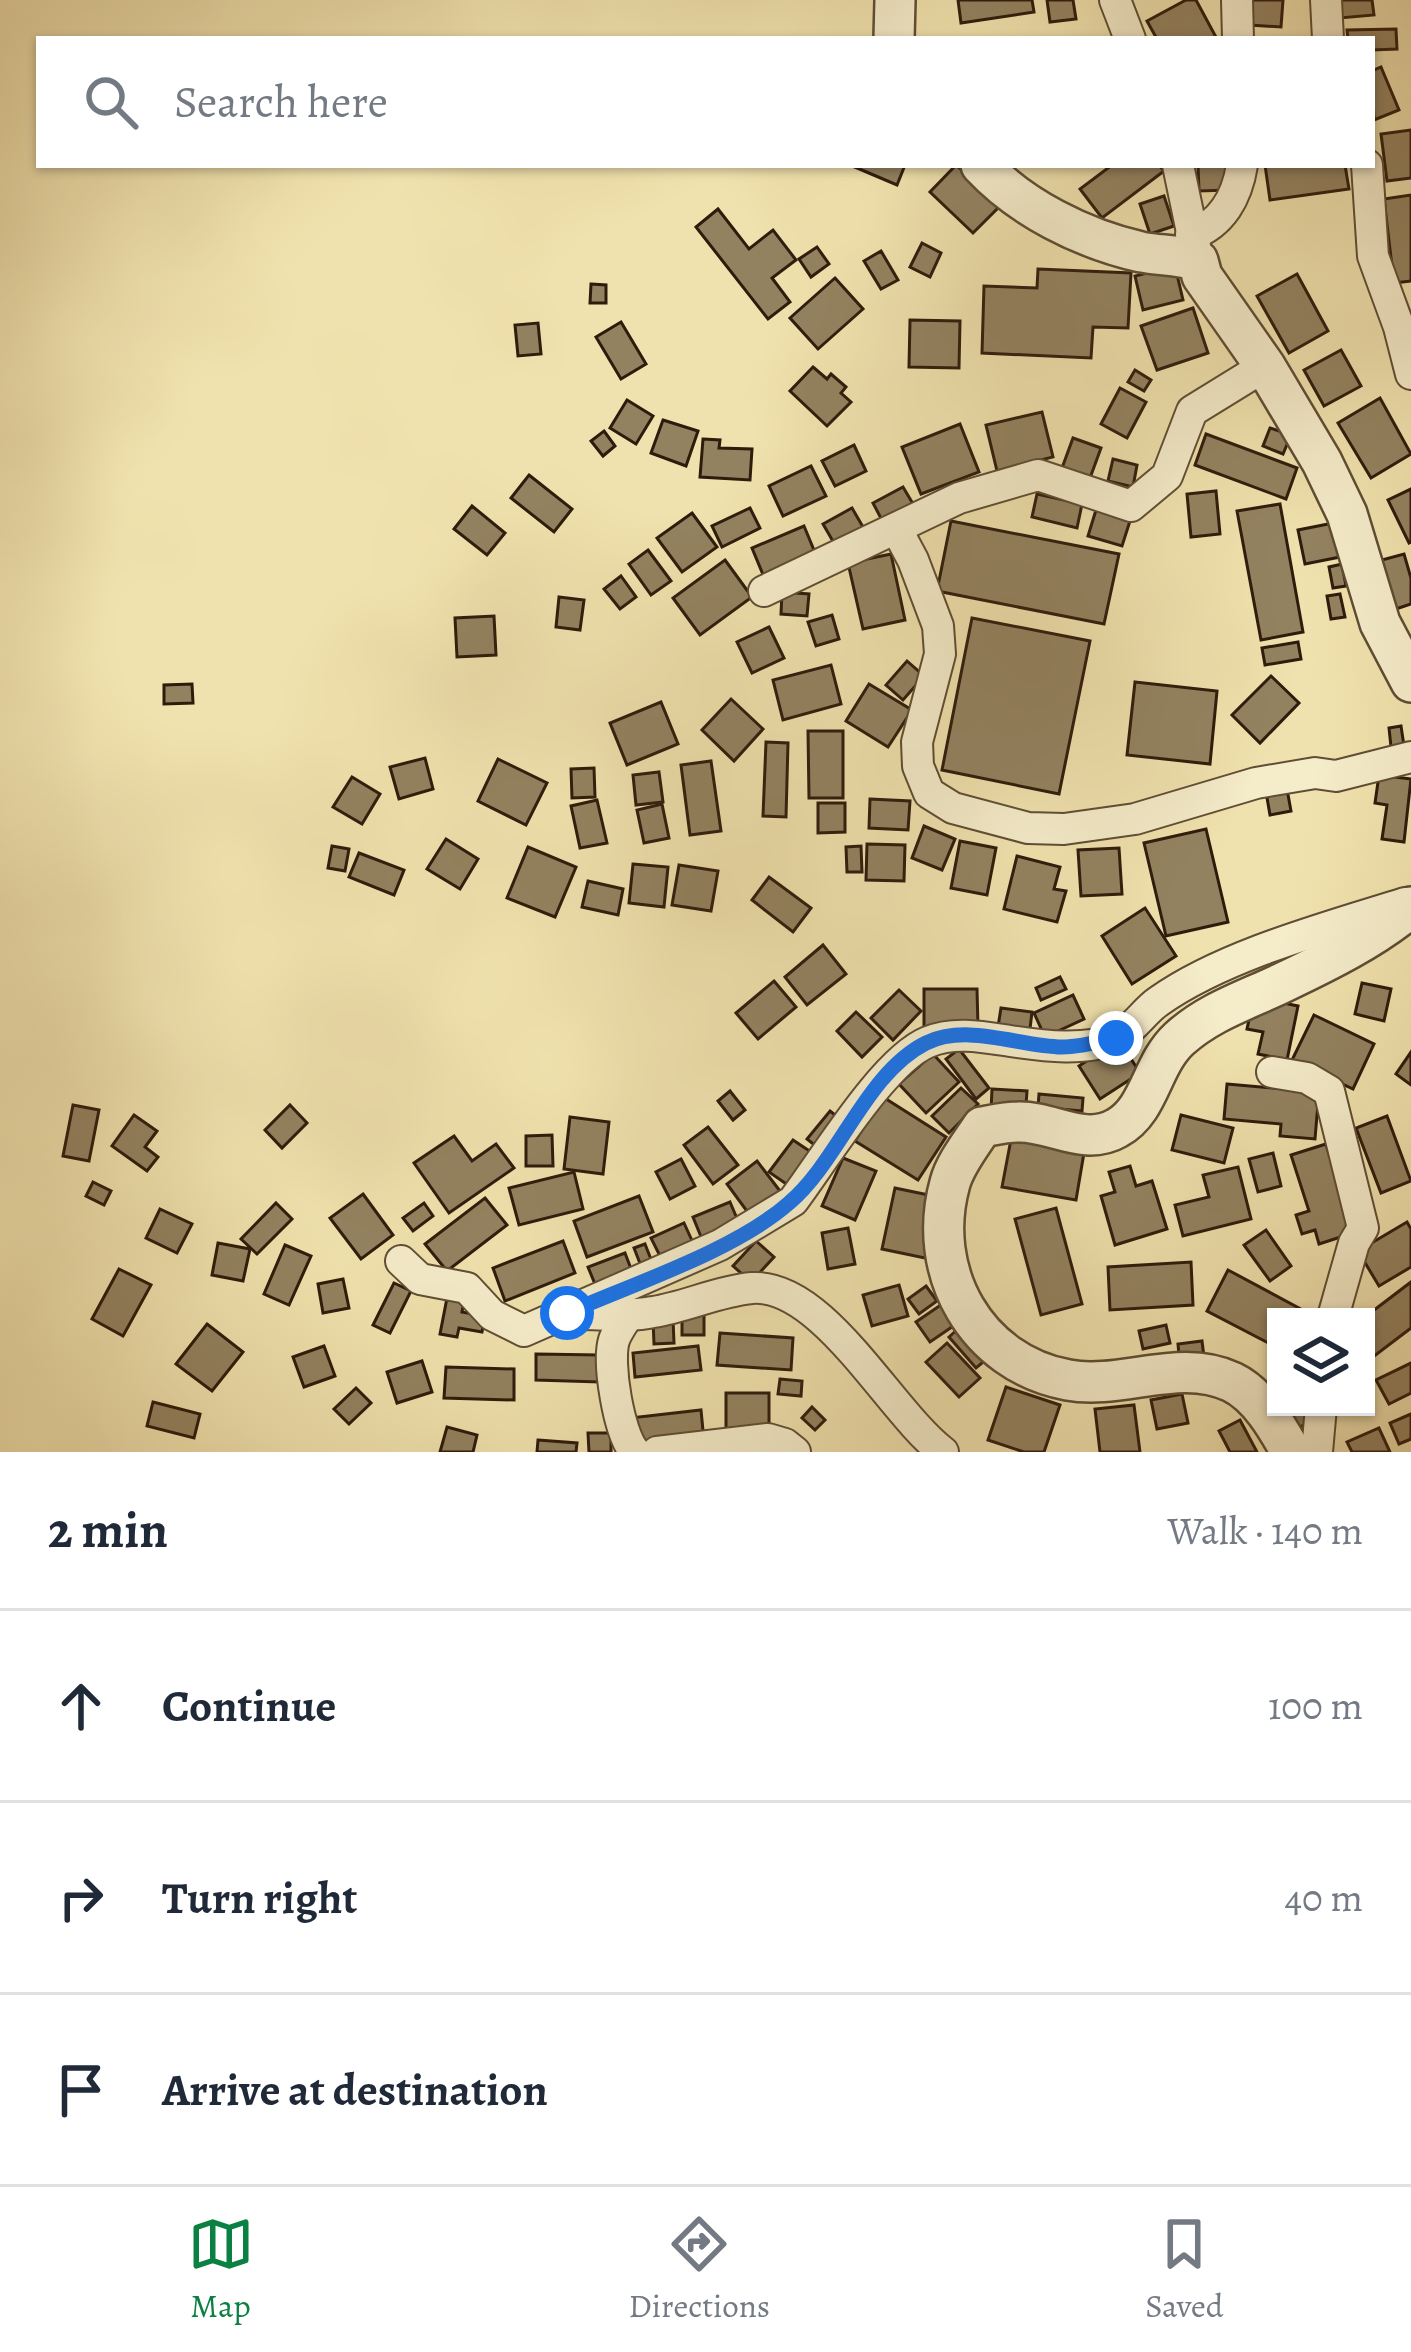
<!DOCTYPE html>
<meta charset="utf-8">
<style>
body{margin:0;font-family:Alegreya,serif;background:#f6f6f7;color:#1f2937}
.controls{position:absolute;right:36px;bottom:36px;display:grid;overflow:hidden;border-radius:0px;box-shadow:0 3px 9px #0004}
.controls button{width:108px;height:108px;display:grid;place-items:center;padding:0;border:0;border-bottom:3px solid #e0e1e3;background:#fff;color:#1f2937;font:60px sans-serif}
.stop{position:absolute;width:36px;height:36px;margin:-27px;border:9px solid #1a73e8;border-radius:50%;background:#fff}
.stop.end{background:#1a73e8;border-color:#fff;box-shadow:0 3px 12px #0008}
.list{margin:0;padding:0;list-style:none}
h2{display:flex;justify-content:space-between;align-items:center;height:156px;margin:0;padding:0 48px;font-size:51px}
h2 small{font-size:39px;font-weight:400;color:#747a83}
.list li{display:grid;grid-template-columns:78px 1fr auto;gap:36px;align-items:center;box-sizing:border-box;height:192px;padding:0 48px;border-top:3px solid #e0e1e3}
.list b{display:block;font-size:45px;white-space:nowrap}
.list em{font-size:39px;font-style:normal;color:#747a83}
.icon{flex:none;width:66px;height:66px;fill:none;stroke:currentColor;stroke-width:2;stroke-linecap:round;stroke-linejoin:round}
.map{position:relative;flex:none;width:1411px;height:1452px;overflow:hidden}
.search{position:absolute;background:#fff;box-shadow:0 3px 9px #0004;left:36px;right:36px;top:36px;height:132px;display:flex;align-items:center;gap:30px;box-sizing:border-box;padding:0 42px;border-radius:0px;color:#747a83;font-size:45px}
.sheet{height:732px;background:#fff}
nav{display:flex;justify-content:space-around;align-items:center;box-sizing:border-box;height:168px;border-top:3px solid #e0e1e3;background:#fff;font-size:33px;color:#747a83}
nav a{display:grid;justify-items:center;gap:6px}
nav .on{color:#0b8043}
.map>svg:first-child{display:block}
.building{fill:#938260;stroke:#2f1b0c;stroke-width:3}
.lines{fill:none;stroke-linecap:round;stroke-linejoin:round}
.minor-casing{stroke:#5f4d34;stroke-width:34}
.tertiary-casing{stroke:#5f4d34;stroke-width:44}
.minor{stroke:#f5ecca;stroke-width:30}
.tertiary{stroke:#f5ecca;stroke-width:39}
.route{stroke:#1a73e8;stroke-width:15}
</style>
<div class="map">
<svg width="1411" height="1452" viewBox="0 0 1411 1452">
<rect width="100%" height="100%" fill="#f0e2ae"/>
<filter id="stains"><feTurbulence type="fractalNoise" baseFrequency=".00167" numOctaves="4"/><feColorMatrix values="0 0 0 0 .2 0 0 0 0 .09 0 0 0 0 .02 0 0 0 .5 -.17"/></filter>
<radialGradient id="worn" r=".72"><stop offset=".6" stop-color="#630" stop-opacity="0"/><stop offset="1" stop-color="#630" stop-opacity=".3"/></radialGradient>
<g class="building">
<path d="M958 0H1032L1034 12 961 23Z"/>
<path d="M1047 0H1073L1076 19 1050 22Z"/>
<path d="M1186 0H1196L1217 39H1157L1147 21Z"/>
<path d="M1251 0H1283L1281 27 1250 25Z"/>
<path d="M1338 0H1372L1374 15 1340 18Z"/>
<path d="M1396 29 1397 49 1372 50V39H1348L1347 30Z"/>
<path d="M1381 67 1399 110 1374 120 1372 71Z"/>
<path d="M1411 130V178L1387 181 1381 134Z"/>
<path d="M850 165H905L897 185Z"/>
<path d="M956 165 1001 205 973 233 930 192Z"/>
<path d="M1112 165H1159L1164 171 1102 218 1080 189Z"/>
<path d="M1198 165H1228L1229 190 1199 191Z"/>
<path d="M1265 165H1345L1349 189 1270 200Z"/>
<path d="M1411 195V281L1394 283 1384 199Z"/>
<path d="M1164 196 1174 226 1150 234 1140 204Z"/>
<path d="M718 209 749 249 773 230 796 260 772 278 790 302 768 319 696 227Z"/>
<path d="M922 243 941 253 930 277 910 267Z"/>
<path d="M817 247 829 264 811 277 799 259Z"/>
<path d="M881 251 898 280 881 289 864 261Z"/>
<path d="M1175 266 1183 300 1143 310 1135 276Z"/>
<path d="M1038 269 1131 273 1128 328 1093 327 1091 358 982 353 984 286 1037 288Z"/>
<path d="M1297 274 1328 331 1289 353 1257 296Z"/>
<path d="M835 278 863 309 818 349 790 318Z"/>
<path d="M591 284 606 285V303H590Z"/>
<path d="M1193 308 1208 353 1157 370 1141 326Z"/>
<path d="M910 320 960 321 959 368 909 367Z"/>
<path d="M621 322 646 364 621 379 596 337Z"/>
<path d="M538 323 541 354 518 356 515 325Z"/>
<path d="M1341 350 1361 386 1324 406 1304 370Z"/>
<path d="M813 367 827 379 831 374 846 387 841 393 851 402 827 426 790 391Z"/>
<path d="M1135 370 1151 380 1144 391 1128 382Z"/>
<path d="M1120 388 1146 402 1127 438 1101 424Z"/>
<path d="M1380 398 1411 454 1371 478 1338 423Z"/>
<path d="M627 400 653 416 636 444 610 428Z"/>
<path d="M1042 412 1053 457 997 471 986 425Z"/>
<path d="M663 420 698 431 686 466 651 453Z"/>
<path d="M960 424 979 472 921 494 902 447Z"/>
<path d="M1270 428 1291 435 1283 454 1263 446Z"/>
<path d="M604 431 615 446 603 456 591 441Z"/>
<path d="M1206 434 1297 468 1286 499 1195 465Z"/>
<path d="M1073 438 1101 448 1090 478 1062 468Z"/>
<path d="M703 439 720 440 719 448 752 449 750 480 700 477Z"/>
<path d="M854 445 866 471 835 486 822 461Z"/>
<path d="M1113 459 1137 465 1133 487 1108 481Z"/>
<path d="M811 466 826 496 783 516 769 486Z"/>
<path d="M529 475 572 509 554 532 511 498Z"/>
<path d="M903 487 916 509 885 526 873 503Z"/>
<path d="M1411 489V542L1409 543 1388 500Z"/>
<path d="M1216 491 1220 534 1191 537 1187 494Z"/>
<path d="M1037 494 1082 504 1077 528 1032 517Z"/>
<path d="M1280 504 1303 632 1261 640 1237 511Z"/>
<path d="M472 506 505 533 487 555 454 529Z"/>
<path d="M750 508 760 528 722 547 712 526Z"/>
<path d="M852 508 863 527 834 543 823 524Z"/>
<path d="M1096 510 1130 521 1122 546 1088 536Z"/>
<path d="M692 513 717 547 682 572 657 538Z"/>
<path d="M951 521 1119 554 1104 624 937 591Z"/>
<path d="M1333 523 1340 557 1305 564 1298 530Z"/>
<path d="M804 526 816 555 764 577 752 548Z"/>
<path d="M648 550 671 581 651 595 629 564Z"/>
<path d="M891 554 905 620 863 629 848 563Z"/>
<path d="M1404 554 1411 578V604L1393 610 1378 561Z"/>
<path d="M725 560 752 597 700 635 673 598Z"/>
<path d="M1342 564 1346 586 1333 588 1329 567Z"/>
<path d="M621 576 636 597 620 609 604 589Z"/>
<path d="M782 592 809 594 807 616 781 614Z"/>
<path d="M1340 594 1345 617 1331 619 1327 596Z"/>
<path d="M559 597 584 600 580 630 556 627Z"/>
<path d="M832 615 839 639 816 646 808 622Z"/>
<path d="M494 616 496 655 457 657 455 618Z"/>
<path d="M972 618 1090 641 1059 794 942 770Z"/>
<path d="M769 627 784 658 752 673 737 642Z"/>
<path d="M1298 642 1301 659 1265 665 1262 648Z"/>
<path d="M907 661 924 676 903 700 886 685Z"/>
<path d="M831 665 841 704 783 720 773 680Z"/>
<path d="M1271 676 1299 703 1260 743 1232 715Z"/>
<path d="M1135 682 1217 691 1210 764 1127 755Z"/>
<path d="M192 684 193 703 164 704V685Z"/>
<path d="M869 684 912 710 888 747 846 721Z"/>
<path d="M731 699 763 729 734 761 702 730Z"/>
<path d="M661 702 678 744 627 765 610 723Z"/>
<path d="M1401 726 1404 746 1391 747 1389 728Z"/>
<path d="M808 731H843V798H809Z"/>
<path d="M766 742 788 743 786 817 763 816Z"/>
<path d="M425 758 433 789 399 799 390 767Z"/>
<path d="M498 759 547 783 526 825 478 801Z"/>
<path d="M711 761 721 831 690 835 681 765Z"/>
<path d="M594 768 595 797 572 798 571 769Z"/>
<path d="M659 772 663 802 636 805 633 775Z"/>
<path d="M1379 775 1411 779 1404 842 1382 839 1387 805 1375 803Z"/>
<path d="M352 777 380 794 362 824 333 807Z"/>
<path d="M1287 789 1291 811 1270 815 1266 792Z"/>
<path d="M870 799 910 801 908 830 869 828Z"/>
<path d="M597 800 607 843 580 848 571 806Z"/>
<path d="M818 803H845V832L818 833Z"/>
<path d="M662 804 669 838 644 843 637 810Z"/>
<path d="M924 826 955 839 942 870 912 858Z"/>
<path d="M1206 829 1228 922 1166 936 1144 843Z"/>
<path d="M446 839 478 859 460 889 427 869Z"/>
<path d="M960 841 996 848 987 895 951 888Z"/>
<path d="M867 844 905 845 904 881 866 880Z"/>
<path d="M332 846 349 849 345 871 328 868Z"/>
<path d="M861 846 862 872H847L846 847Z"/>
<path d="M528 847 576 867 555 917 507 898Z"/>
<path d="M1119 848 1122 894 1081 896 1078 850Z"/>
<path d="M359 853 404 870 394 895 349 877Z"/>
<path d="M1017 856 1060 867 1054 889 1066 891 1057 922 1004 909Z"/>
<path d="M633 864 668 867 664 907 629 903Z"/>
<path d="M679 865 718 871 711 911 672 905Z"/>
<path d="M769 877 811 908 793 932 752 900Z"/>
<path d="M588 881 623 889 618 915 582 907Z"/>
<path d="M1145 908 1176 956 1132 984 1102 936Z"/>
<path d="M823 945 846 974 807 1005 785 977Z"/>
<path d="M1060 977 1066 989 1041 1000 1036 988Z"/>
<path d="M774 981 796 1007 758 1039 736 1013Z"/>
<path d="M1362 983 1391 989 1384 1021 1355 1014Z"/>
<path d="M924 989H977L978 1027H924Z"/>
<path d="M899 990 921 1011 893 1040 871 1018Z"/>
<path d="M1073 995 1084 1019 1045 1037 1034 1013Z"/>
<path d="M1254 997 1298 1006 1287 1060 1258 1054 1263 1032 1247 1029Z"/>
<path d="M1001 1008 1032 1012 1029 1037 997 1033Z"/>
<path d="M856 1012 882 1037 862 1057 837 1031Z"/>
<path d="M1314 1015 1374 1044 1353 1089 1292 1060Z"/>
<path d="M1119 1040 1140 1073 1100 1099 1079 1066Z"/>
<path d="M959 1049 989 1088 976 1099 946 1059Z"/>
<path d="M1411 1052V1085L1396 1074Z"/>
<path d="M933 1054 959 1082 926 1113 899 1084Z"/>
<path d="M1227 1084 1319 1092 1315 1139 1280 1136 1281 1124 1224 1119Z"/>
<path d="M961 1088 978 1104 949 1133 932 1116Z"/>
<path d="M992 1089 1027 1091 1026 1105 991 1111Z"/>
<path d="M730 1091 745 1110 733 1120 718 1101Z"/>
<path d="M1039 1094 1083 1098 1082 1111 1038 1107Z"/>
<path d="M883 1097 946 1137 918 1180 855 1141Z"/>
<path d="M73 1105 99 1110 89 1161 63 1156Z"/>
<path d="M290 1105 307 1123 282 1148 265 1130Z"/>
<path d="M830 1111 845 1123 822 1151 807 1139Z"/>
<path d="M134 1115 157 1131 145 1147 158 1157 147 1171 112 1146Z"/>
<path d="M1181 1115 1233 1128 1224 1163 1172 1150Z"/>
<path d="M1387 1116 1411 1181 1381 1193 1356 1128Z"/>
<path d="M570 1117 609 1122 603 1174 564 1169Z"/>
<path d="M708 1127 738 1165 713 1184 684 1145Z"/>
<path d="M1012 1134 1085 1147 1076 1200 1002 1187Z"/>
<path d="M552 1135 553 1166H526V1136Z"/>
<path d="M454 1136 472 1161 496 1144 514 1168 449 1213 414 1163Z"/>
<path d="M793 1140 811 1152 795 1190 769 1172Z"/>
<path d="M1326 1144 1353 1233 1319 1244 1315 1230 1302 1234 1296 1215 1309 1211 1291 1155Z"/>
<path d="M1273 1153 1281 1186 1258 1192 1249 1159Z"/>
<path d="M843 1158 876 1171 855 1220 822 1206Z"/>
<path d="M681 1159 695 1186 670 1199 656 1172Z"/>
<path d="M757 1161 780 1191 749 1214 727 1184Z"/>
<path d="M1130 1166 1136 1186 1152 1181 1167 1229 1115 1245 1101 1196 1115 1192 1109 1172Z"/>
<path d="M1238 1167 1251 1219 1183 1236 1175 1205 1209 1197 1203 1175Z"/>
<path d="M574 1172 583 1209 519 1225 509 1188Z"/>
<path d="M93 1182 111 1191 104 1205 86 1196Z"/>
<path d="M895 1188 938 1197 925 1258 882 1249Z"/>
<path d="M363 1194 393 1235 361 1259 330 1218Z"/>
<path d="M639 1196 653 1232 587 1257 574 1221Z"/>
<path d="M485 1198 507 1225 447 1271 425 1244Z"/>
<path d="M730 1202 741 1228 704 1244 693 1217Z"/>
<path d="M276 1203 292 1219 257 1254 241 1239Z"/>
<path d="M424 1203 433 1216 413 1231 403 1218Z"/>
<path d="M1056 1208 1082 1304 1041 1315 1015 1219Z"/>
<path d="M160 1209 192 1224 177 1253 146 1238Z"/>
<path d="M1407 1222 1411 1229V1267L1379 1286 1358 1251Z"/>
<path d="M684 1223 694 1245 662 1260 651 1238Z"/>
<path d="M848 1228 855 1264 828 1269 822 1233Z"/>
<path d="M1266 1230 1291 1266 1270 1281 1244 1245Z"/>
<path d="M563 1241 575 1273 505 1301 493 1268Z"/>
<path d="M756 1241 774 1257 751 1282 733 1266Z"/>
<path d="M218 1243 250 1249 243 1281 212 1275Z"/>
<path d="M645 1244 654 1267 643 1271 634 1248Z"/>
<path d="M285 1245 311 1256 289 1305 264 1294Z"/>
<path d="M625 1253 633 1274 597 1289 588 1267Z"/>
<path d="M1191 1262 1193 1305 1110 1310 1108 1267Z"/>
<path d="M119 1269 151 1285 123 1336 92 1319Z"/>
<path d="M1228 1270 1312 1315 1310 1317H1276V1347L1207 1311Z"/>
<path d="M343 1279 349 1308 323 1313 318 1284Z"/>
<path d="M1411 1282V1328L1369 1360 1365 1317Z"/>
<path d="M394 1283 411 1291 390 1333 373 1325Z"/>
<path d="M899 1285 908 1316 872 1326 863 1295Z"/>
<path d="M926 1286 937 1301 919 1314 908 1299Z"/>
<path d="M447 1298 464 1301 462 1312 485 1316 482 1332 459 1328 457 1337 440 1334Z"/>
<path d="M948 1300 962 1320 930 1342 916 1322Z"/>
<rect x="682" y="1315" width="22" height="20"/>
<path d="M673 1319 674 1343 654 1344 653 1320Z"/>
<path d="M207 1324 243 1352 212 1391 176 1364Z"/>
<path d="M1166 1325 1170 1343 1143 1349 1139 1331Z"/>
<path d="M960 1327 988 1358 976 1368 949 1337Z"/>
<path d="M720 1333 793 1338 791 1370 717 1365Z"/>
<path d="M1202 1341 1205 1365 1180 1367 1178 1344Z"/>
<path d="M947 1343 980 1378 959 1397 926 1362Z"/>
<path d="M324 1346 335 1376 304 1387 293 1357Z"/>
<path d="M698 1346 701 1370 635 1377 633 1353Z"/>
<path d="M536 1354 599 1355V1382L536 1380Z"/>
<path d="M422 1361 432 1392 397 1403 387 1372Z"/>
<path d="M1411 1363V1393L1389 1404 1376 1380Z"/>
<path d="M446 1367 514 1369V1400L444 1398Z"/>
<path d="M780 1379 802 1381 801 1396 778 1394Z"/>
<path d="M1006 1387 1060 1405 1044 1452H1024L988 1440Z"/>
<path d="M356 1388 371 1403 349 1424 334 1409Z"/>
<rect x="726" y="1393" width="43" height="37"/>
<path d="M1182 1394 1188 1423 1157 1429 1151 1400Z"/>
<path d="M153 1402 200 1414 194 1438 147 1426Z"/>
<path d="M1134 1405 1140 1452H1100L1095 1409Z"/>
<path d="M812 1407 825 1420 815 1430 802 1418Z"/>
<path d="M1290 1407H1307L1311 1423 1296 1428Z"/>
<path d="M701 1410 704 1441 633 1449 630 1418Z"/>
<path d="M1411 1414V1439L1399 1444 1390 1423Z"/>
<path d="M1240 1420 1257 1452H1230L1219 1431Z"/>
<path d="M447 1427 477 1435 473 1452H440Z"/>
<path d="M1379 1428 1390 1452H1352L1347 1442Z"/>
<path d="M588 1433H611V1452H589Z"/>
<path d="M538 1440 577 1443 576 1452H537Z"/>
</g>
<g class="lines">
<defs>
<g id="minor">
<path d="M1115 0 1130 39"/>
<path d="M1237 0 1238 39"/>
<path d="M1326 0 1328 39"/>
<path d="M1178 165 1198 261"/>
<path d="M1367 165 1373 256 1399 327 1411 374"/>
<path d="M1191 235C1222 224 1237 197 1242 165"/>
<path d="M897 530 913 560 938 626 940 654 917 742 918 766 929 793 953 808 1028 828 1064 829 1135 819 1256 783 1315 773 1336 776 1411 757"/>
<path d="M764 591 959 498 1038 475 1131 506 1167 476 1192 411 1265 366"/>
<path d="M1272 1072 1307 1078 1329 1091 1363 1228 1354 1243 1333 1317"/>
<path d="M401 1261 420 1279 467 1288 492 1315 524 1331 720 1245 793 1201C824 1160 884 1060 928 1042 954 1031 984 1037 1010 1041 1043 1046 1087 1052 1118 1037 1135 1028 1144 1011 1159 1001 1224 955 1329 927 1405 903"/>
<path d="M579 1314C603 1314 629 1317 653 1312 686 1307 718 1291 752 1288 823 1283 890 1412 943 1452"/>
<path d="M629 1314C624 1322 617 1331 614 1340 607 1363 619 1435 635 1452"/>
<path d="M657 1452 768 1439 785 1444 795 1452"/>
<path d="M1317 1452 1321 1407"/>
</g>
<g id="tertiary">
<path d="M894 39 895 0"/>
<path d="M981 165C1021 208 1083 239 1141 252 1161 256 1178 254 1198 261L1202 276 1265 366 1322 462 1347 514 1380 623 1411 682"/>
<path d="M1291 1452C1277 1427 1259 1395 1232 1382 1180 1357 1122 1390 1068 1380 976 1363 925 1272 950 1183 955 1164 971 1144 982 1127 993 1125 1006 1122 1018 1122 1052 1121 1084 1147 1117 1128 1150 1110 1151 1065 1179 1039 1210 1011 1247 1000 1284 982 1326 962 1375 938 1411 907"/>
</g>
</defs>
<use href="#minor" class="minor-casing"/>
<use href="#tertiary" class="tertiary-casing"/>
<use href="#minor" class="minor"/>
<use href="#tertiary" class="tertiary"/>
</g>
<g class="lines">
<path class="route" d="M567 1313C633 1284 736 1250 789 1203 839 1161 866 1073 926 1043 967 1023 1018 1046 1062 1047 1080 1047 1099 1042 1116 1038"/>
</g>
<rect width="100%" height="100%" filter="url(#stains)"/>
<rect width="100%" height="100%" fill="url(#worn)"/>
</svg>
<div class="controls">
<button><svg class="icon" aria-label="layers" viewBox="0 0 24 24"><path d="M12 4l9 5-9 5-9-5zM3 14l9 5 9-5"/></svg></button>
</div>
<div class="stop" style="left:567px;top:1313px"></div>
<div class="stop end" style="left:1116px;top:1038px"></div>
<div class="search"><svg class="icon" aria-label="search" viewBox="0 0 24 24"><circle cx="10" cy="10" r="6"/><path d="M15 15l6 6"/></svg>Search here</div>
</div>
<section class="sheet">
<h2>2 min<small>Walk · 140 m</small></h2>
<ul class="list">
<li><svg class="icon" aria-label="ahead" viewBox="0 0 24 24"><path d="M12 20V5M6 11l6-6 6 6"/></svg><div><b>Continue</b></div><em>100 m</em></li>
<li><svg class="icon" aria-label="right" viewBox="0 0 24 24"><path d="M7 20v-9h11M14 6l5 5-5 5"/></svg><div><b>Turn right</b></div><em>40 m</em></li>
<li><svg class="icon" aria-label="arrive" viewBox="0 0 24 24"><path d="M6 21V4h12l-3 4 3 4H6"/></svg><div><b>Arrive at destination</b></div></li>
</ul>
</section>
<nav>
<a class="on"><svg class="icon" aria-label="map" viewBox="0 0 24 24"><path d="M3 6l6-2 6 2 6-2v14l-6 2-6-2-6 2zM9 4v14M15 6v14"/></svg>Map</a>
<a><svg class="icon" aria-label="directions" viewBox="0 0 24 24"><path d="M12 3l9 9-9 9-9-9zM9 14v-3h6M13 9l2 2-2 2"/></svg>Directions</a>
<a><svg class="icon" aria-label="saved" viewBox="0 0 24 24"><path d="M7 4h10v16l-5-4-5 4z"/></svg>Saved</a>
</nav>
